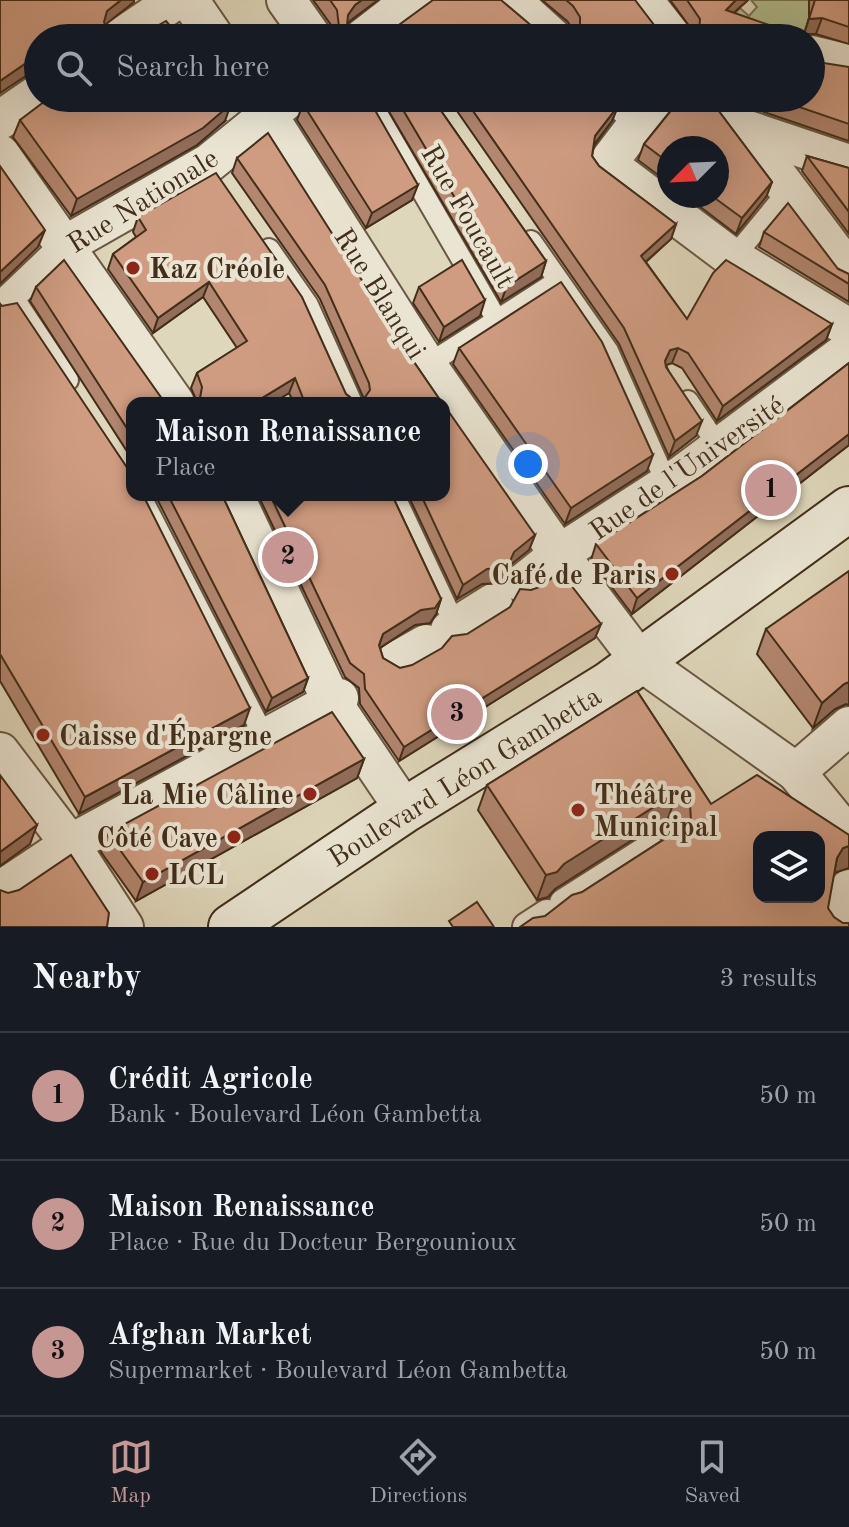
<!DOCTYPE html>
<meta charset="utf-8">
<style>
body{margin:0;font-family:"Old Standard TT",serif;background:#242831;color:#f1f3f6}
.controls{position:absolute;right:24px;bottom:24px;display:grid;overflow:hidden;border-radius:16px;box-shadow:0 8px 32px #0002}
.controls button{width:72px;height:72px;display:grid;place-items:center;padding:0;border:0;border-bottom:2px solid #363941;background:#171b24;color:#f1f3f6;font:40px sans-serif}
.compass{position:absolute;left:657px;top:136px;width:72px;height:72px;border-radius:50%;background:#171b24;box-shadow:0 8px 32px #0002;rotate:246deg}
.you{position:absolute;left:528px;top:464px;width:28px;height:28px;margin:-20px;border:6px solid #fff;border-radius:50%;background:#1a73e8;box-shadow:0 0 0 12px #1a73e833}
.badge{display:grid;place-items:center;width:52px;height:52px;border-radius:50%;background:#c59692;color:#111;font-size:26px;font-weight:700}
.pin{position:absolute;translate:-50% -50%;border:4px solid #fff;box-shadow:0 2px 8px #0006}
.popup{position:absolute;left:126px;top:397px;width:324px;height:104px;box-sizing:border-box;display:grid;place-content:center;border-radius:16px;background:#171b24;filter:drop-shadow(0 2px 6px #0005);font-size:26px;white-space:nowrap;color:#9ea1a6}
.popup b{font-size:30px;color:#f1f3f6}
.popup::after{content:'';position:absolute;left:50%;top:100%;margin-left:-16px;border:16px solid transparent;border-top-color:#171b24}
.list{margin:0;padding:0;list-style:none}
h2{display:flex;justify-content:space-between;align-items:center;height:104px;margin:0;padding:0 32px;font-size:34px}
h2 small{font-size:26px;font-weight:400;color:#9ea1a6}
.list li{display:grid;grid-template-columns:52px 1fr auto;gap:24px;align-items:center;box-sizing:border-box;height:128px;padding:0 32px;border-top:2px solid #363941}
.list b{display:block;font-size:30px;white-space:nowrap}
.list p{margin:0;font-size:26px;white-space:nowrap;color:#9ea1a6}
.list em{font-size:26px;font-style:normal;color:#9ea1a6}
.icon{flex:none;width:44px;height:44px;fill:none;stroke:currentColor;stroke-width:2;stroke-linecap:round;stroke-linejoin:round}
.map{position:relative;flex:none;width:849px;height:927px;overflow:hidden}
.search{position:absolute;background:#171b24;box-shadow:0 8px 32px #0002;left:24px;right:24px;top:24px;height:88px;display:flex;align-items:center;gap:20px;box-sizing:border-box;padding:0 28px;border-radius:44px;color:#9ea1a6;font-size:30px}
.sheet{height:488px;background:#171b24}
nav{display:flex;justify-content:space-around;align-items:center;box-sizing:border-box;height:112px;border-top:2px solid #363941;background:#171b24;font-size:22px;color:#9ea1a6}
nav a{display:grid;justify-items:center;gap:4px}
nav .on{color:#c59692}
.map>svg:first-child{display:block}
.green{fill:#b3be8f;stroke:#7a7654;stroke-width:2}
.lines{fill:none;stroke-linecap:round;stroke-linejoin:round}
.service-casing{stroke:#695842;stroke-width:24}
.pedestrian-casing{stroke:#695842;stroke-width:32}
.minor-casing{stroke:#695842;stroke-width:42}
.secondary-casing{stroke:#422e19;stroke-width:48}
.service{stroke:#eae5d3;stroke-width:20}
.pedestrian{stroke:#eae5d3;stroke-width:28}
.minor{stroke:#eae5d3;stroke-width:38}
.secondary{stroke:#eae5d3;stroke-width:44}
.wall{fill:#b2866f;stroke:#422e19;stroke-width:2}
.shaded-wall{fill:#916d5a;stroke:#422e19;stroke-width:2}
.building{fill:#cf9c81;stroke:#422e19;stroke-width:2;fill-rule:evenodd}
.poi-dot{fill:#8f2418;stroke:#eae5d3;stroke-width:3}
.labels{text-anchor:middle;stroke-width:8;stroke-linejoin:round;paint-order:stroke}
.street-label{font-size:28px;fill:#422e19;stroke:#eae5d3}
.poi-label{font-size:28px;font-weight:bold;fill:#422e19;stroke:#eae5d3;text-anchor:start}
</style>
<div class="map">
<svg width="849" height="927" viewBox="0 0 849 927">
<rect width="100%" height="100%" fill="#dfd7bb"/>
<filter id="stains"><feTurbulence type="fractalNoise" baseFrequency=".0025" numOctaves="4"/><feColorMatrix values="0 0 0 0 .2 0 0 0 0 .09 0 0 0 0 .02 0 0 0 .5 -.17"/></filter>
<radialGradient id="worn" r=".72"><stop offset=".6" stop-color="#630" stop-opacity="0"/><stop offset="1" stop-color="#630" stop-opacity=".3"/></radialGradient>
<path class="green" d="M751 0H809V18L803 38H756L728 20 740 8 749 16 757 7Z"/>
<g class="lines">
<defs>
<g id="service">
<path d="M368 98 497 320"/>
<path d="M531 241 608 351 667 484"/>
<path d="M269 249 308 305 352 403"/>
<path d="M733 258 789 190"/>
<path d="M15 300 68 380"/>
<path d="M427 365 558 281"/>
<path d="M688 401 719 447"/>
<path d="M140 495 265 738"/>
<path d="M394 495 456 627"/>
</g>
<g id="pedestrian">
<path d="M0 307 65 245"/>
<path d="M564 903 649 849"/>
<path d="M527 927 547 914"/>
</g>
<g id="minor">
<path d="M189 0 215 38"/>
<path d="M286 0 313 38"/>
<path d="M511 0 553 38"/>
<path d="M643 0 673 38"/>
<path d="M120 38 176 0"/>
<path d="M363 38 412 0"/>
<path d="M811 55 849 64"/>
<path d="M257 98 427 365 559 554 640 661 796 772 849 837"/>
<path d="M619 98 642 118 662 98"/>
<path d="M719 98 849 271"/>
<path d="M642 118 607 164 727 254 849 328"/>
<path d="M0 120 38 94"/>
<path d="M742 128 849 164"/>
<path d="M0 154 175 403"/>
<path d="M65 245 209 163 289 98"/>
<path d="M234 495 332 702 405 810"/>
<path d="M523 583 559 554 683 474 849 350"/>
<path d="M450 630 493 603"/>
<path d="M396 661 426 644"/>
<path d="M0 752 70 844 124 927"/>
<path d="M796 772 849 726"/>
<path d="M0 891 70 844 339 698"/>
<path d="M840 927 849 889"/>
</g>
<path id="secondary" d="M231 927 405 810 609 684 849 509"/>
</defs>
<use href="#service" class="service-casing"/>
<use href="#pedestrian" class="pedestrian-casing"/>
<use href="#minor" class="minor-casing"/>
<use href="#secondary" class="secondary-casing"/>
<use href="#service" class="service"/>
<use href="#pedestrian" class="pedestrian"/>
<use href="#minor" class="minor"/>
<use href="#secondary" class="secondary"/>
</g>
<g class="wall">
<path d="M313 0H378L350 21 347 24V26L356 38H333L331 25Z"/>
<path d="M542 0H635L574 34 568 22Z"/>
<path d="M670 0H748L734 13 694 37 695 34Z"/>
<path d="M809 0H849V44L816 34H804L809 18Z"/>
<path d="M849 67V141L755 109 745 98H811Z"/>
<path d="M381 98H432L546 261 541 277 501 302Z"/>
<path d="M448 98H611L618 106 612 121 594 146 592 156 599 166 676 224 671 239 646 262 687 319 832 324 826 340 717 421 682 368 672 363 666 365 696 436 669 457 619 344Z"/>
<path d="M681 98H709L772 182 766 197 736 234 686 196H717V148H669V183L638 160 644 144Z"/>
<path d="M303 104 412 200 366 228 297 120Z"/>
<path d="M20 120 225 121 197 145 71 216 13 137Z"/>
<path d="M807 156 849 168V234L802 171Z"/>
<path d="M237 158 414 362 442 403H294L289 393 197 402 191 388 197 373 237 348 203 297 153 333 108 269 113 254 136 237 133 232 138 217 346 394 355 401 364 399 320 299 232 173Z"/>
<path d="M764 232 849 274V302L759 247Z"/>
<path d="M36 287 162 401 132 403V459L30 301Z"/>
<path d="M419 287 480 316 439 342 413 303Z"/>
<path d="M0 304 244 725 79 814 0 681Z"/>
<path d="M459 348 647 471 565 524 453 364Z"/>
<path d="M849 363V445L632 614 591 560 596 544 702 476Z"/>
<path d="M155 495H222L308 678 303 692 266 712Z"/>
<path d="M258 495H392L441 599 436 614 430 623 415 625 380 648 383 658 400 668 595 638 399 761 360 704 359 688 345 677Z"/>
<path d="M408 495H444L535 535 529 550 509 566 502 583 482 584 457 599Z"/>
<path d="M766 629 846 704 835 709 813 728 757 654Z"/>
<path d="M637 691 711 804 849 835 545 916 681 828 667 821 659 823 555 889 548 897 537 900 478 810 487 785Z"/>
<path d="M364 759 357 778 136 901 101 852 108 833Z"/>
</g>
<g class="shaded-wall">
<path d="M121 0H134V2L101 28 107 11Z"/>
<path d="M362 0H378L350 21 342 30 348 15 355 5Z"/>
<path d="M736 0H748L720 25 726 10Z"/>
<path d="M822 18 816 34H804L809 19Z"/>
<path d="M38 57 37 72 26 76 0 93V81L32 59Z"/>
<path d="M231 104 225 121 197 145 71 216 77 199Z"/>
<path d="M618 106 612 121 589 151 595 136Z"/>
<path d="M772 182 766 197 736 234 742 218Z"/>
<path d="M418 185 412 200 366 228 372 213Z"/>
<path d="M676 224 671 239 635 271 641 256Z"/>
<path d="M45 230 38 247 0 284V272Z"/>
<path d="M546 261 541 277 501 302 507 286Z"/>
<path d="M209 282 203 297 153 333 158 318Z"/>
<path d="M485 300 480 316 439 342 444 327Z"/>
<path d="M832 324 826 340 717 421 723 406Z"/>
<path d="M678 348 672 363 664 366 665 361 670 350Z"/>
<path d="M295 378 289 393 273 403H254Z"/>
<path d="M702 421 696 436 669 457 675 441Z"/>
<path d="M849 434V445L632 614 637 598Z"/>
<path d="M653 455 647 471 565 524 571 508Z"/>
<path d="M535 535 529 550 509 566 502 583 482 584 457 599 463 585Z"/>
<path d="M441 599 436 614 430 623 415 625 378 649 383 634 421 610Z"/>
<path d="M601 624 595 638 399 761 404 747Z"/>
<path d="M308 678 303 692 266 712 272 698Z"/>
<path d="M849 682V705L846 704 835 709 813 728 822 703 844 684Z"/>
<path d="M250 708 244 725 79 814 85 797Z"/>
<path d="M364 759 357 778 136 901 143 882Z"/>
<path d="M676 796 667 821 659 823 555 889 548 897 537 900 546 875 668 798Z"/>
<path d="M37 825 30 844 0 866V852Z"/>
<path d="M849 846V868L834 873 837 858 843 848Z"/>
</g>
<g class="building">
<path d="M0 0H121L107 11 104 22 109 34 114 38H38V57L32 59 0 81Z"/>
<path d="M330 0H362L355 5 348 15 347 26 356 38H347L339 27 337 10Z"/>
<path d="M433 0H501L546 38H381Z"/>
<path d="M566 0H635L664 38H571L580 28V17L573 6Z"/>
<path d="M687 0H736L726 10 795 34 796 38H693L699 30 700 19Z"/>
<path d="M815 0H849V27L822 18 809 19Z"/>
<path d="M166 21 180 38H136Z"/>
<path d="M811 61 849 67V124L773 98H811Z"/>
<path d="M49 98H227L231 104 203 128 77 199 20 120Z"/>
<path d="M309 98H368L418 185 372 213 303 104Z"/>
<path d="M396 98H432L546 261 507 286Z"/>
<path d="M464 98H611L618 106 595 136 592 156 599 166 676 224 641 256 687 319 713 273 726 260 832 324 723 406 688 353 678 348 670 350 665 361 666 367 702 421 675 441 624 328Z"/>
<path d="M681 98H709L772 182 742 218 712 196H717V148H669V163L644 144Z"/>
<path d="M268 133 414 362 442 403H305L295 378 254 403H196L200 398 202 387 197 373 247 341 209 282 158 318 113 254 146 230 138 217 216 173 302 297 346 394 355 401 363 400 370 390 369 383 325 285 237 158Z"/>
<path d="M807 156 849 168V212Z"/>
<path d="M0 166 45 230 0 272Z"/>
<path d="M788 203 838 269 849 274V284L764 232Z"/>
<path d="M64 260 165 403H132V436L36 287Z"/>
<path d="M462 260 485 300 444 327 419 287Z"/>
<path d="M561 282 602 342 653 455 571 508 459 348Z"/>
<path d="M17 303 132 475V495H143L250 708 85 797 0 654V304L2 306Z"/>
<path d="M849 363V434L637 598 596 544 702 476Z"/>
<path d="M444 405 535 535 514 552 507 568 487 569 463 585 421 495H444Z"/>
<path d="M168 495H222L308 678 272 698Z"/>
<path d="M270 495H392L441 599 435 608 421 610 383 634 379 645 383 658 400 668 412 665 442 648 452 636 467 634 510 607 520 589 531 590 542 586 560 571 601 624 404 747 365 689 364 674 350 663Z"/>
<path d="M849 571V682L844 684 822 703 766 629Z"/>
<path d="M637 691 711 804 757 775 849 835V846L843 848 837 858 828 908 834 917 843 923H849V927H520L533 918 545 916 572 895 582 892 691 822 690 803 676 796 668 798 564 864 557 872 546 875 487 785ZM759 837H819V897H759Z"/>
<path d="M332 712 364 759 143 882 108 833Z"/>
<path d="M0 775 37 825 0 852Z"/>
<path d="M71 855 109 913 107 927H0V890L8 893 19 890Z"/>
<path d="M477 902 494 927H453L449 921Z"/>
</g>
<g class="poi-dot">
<circle cx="133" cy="268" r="8"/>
<circle cx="672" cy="574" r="8"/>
<circle cx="43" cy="735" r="8"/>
<circle cx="310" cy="794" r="8"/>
<circle cx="578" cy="810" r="8"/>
<circle cx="234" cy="837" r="8"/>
<circle cx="152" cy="874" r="8"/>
</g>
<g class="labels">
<g class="street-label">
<text transform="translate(142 200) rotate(-32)" y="10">Rue Nationale</text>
<text transform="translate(469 216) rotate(60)" y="10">Rue Foucault</text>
<text transform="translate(381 293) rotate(58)" y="10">Rue Blanqui</text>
<text transform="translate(686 467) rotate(-35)" y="10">Rue de l'Université</text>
<text transform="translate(464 776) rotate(-32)" y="10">Boulevard Léon Gambetta</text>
</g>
<g class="poi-label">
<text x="149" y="278">Kaz Créole</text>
<text x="656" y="584" text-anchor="end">Café de Paris</text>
<text x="59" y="745">Caisse d'Épargne</text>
<text x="294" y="804" text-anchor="end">La Mie Câline</text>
<text x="594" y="804">Théâtre<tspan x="594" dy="32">Municipal</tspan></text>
<text x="218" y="847" text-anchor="end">Côté Cave</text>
<text x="168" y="884">LCL</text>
</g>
</g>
<rect width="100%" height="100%" filter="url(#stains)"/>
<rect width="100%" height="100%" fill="url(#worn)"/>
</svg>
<div class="controls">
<button><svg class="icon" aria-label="layers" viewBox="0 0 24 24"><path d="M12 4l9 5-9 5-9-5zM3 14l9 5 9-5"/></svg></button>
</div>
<svg class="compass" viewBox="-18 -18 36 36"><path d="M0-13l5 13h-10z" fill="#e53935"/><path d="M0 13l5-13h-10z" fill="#9ea1a6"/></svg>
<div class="you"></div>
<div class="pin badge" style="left:771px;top:490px">1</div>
<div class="pin badge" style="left:288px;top:557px">2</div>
<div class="popup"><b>Maison Renaissance</b>Place</div>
<div class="pin badge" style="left:457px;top:714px">3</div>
<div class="search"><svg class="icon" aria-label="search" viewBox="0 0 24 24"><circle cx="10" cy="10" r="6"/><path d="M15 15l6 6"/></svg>Search here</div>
</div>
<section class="sheet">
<h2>Nearby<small>3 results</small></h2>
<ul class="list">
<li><span class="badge">1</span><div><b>Crédit Agricole</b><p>Bank · Boulevard Léon Gambetta</p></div><em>50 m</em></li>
<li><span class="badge">2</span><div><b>Maison Renaissance</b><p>Place · Rue du Docteur Bergounioux</p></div><em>50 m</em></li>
<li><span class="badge">3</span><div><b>Afghan Market</b><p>Supermarket · Boulevard Léon Gambetta</p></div><em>50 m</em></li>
</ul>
</section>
<nav>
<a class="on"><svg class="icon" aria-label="map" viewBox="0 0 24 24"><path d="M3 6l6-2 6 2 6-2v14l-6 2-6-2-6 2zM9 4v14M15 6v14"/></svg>Map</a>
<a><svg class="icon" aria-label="directions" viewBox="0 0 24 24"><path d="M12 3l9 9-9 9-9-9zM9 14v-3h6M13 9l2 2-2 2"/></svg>Directions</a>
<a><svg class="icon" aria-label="saved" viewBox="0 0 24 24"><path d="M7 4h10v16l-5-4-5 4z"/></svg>Saved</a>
</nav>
